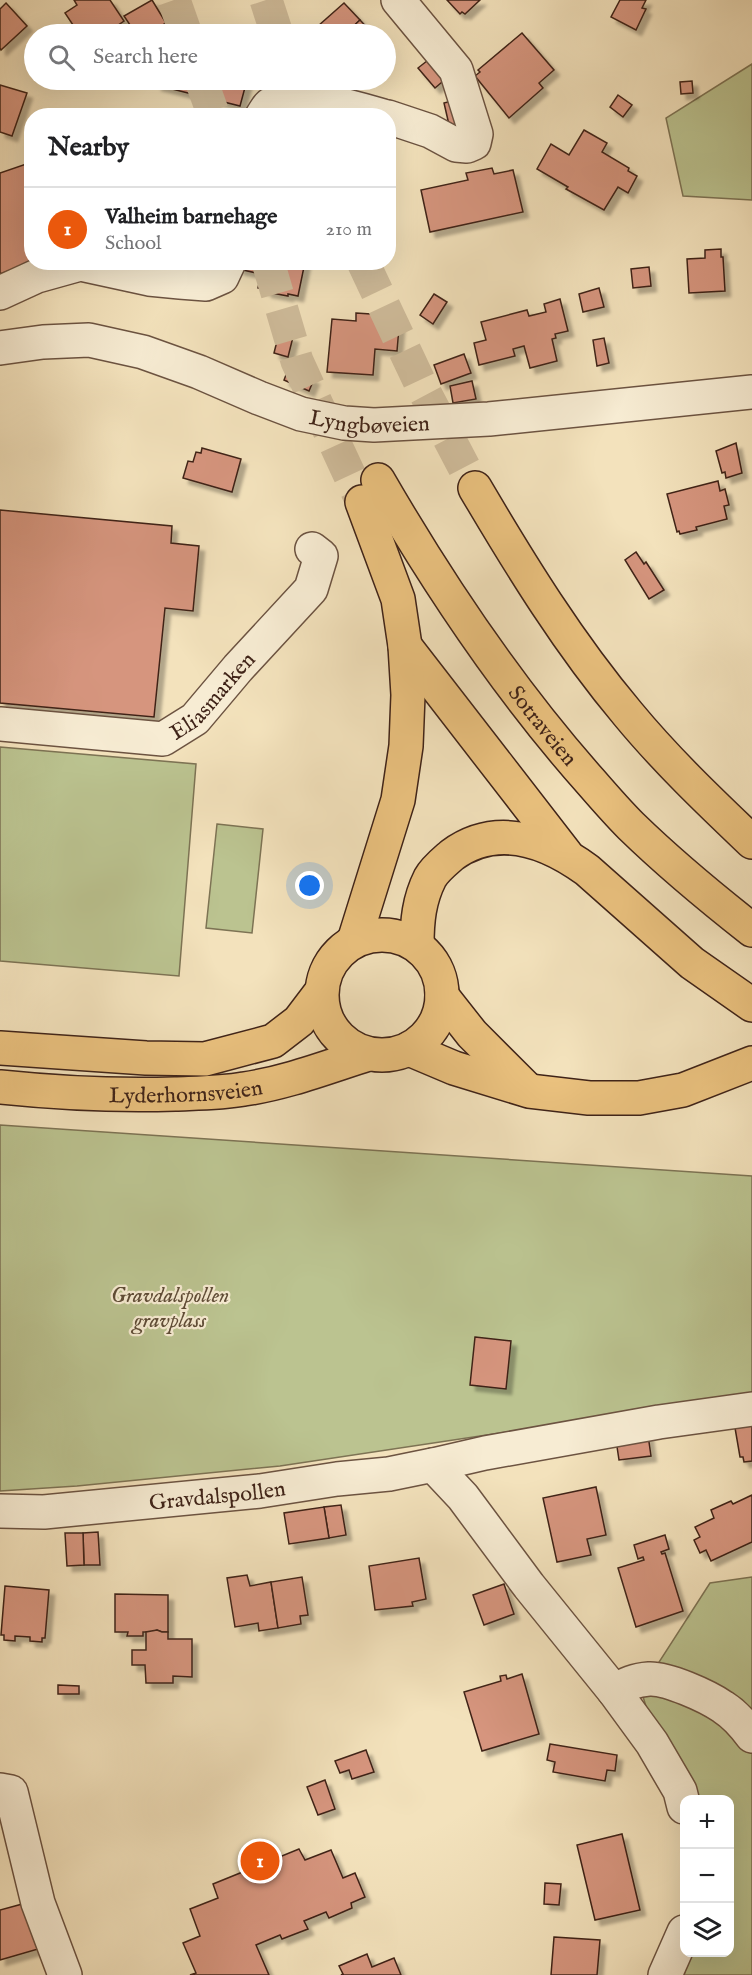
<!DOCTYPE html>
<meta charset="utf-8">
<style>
body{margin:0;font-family:"IM FELL English",serif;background:#f6f6f6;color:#202124}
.controls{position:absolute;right:18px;bottom:18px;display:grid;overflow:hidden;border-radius:12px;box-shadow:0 6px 24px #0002}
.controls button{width:54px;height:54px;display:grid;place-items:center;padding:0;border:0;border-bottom:2px solid #e0e0e0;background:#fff;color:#202124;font:30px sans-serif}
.you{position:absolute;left:310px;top:886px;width:21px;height:21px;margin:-15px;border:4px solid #fff;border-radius:50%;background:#1a73e8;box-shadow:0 0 0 9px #1a73e833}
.badge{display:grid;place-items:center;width:39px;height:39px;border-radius:50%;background:#ea580c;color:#fff;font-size:20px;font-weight:700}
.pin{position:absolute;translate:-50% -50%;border:3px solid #fff;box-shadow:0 2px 6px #0006}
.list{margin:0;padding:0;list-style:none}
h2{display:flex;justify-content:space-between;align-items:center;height:78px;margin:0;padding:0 24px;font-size:26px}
h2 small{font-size:20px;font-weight:400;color:#757577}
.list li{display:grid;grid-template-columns:39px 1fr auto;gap:18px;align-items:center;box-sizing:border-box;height:84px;padding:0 24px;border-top:2px solid #e0e0e0}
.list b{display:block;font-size:22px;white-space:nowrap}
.list p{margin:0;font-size:20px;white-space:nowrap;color:#757577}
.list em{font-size:20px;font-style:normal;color:#757577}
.icon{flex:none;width:33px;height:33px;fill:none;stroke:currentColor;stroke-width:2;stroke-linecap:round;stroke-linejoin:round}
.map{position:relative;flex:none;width:752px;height:1975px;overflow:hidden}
.search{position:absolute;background:#fff;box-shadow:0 6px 24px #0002;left:24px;top:24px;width:372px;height:66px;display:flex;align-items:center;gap:15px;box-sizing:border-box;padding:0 21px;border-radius:33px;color:#757577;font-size:22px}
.panel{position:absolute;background:#fff;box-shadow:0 6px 24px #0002;left:24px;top:108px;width:372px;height:162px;border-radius:24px}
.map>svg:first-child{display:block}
.green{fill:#bbc390;stroke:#7d7354;stroke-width:1.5}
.building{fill:#d6957e;stroke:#3f2318;stroke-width:1.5;filter:url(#shadow)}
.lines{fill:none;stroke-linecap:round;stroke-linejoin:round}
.highway-tunnel{stroke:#cfbc9b;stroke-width:33;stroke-dasharray:33 16;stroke-linecap:butt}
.minor-casing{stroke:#6c5341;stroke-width:36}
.major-casing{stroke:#3f2318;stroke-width:36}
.highway-casing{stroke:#3f2318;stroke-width:36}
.minor{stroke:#f7ecd3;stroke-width:33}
.major{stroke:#eac17e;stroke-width:33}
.highway{stroke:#eac17e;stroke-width:33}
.labels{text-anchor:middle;stroke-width:4.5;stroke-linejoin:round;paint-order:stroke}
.street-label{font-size:22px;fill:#3f2318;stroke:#f7ecd3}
.park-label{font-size:22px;font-style:italic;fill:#5e4b36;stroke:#f7ecd3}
</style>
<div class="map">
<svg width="752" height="1975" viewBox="0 0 752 1975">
<defs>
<filter id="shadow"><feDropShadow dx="5.5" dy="5.5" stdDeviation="1.5" flood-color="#0004"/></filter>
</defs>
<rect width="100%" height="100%" fill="#f3e2bc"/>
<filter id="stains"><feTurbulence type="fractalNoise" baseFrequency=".00333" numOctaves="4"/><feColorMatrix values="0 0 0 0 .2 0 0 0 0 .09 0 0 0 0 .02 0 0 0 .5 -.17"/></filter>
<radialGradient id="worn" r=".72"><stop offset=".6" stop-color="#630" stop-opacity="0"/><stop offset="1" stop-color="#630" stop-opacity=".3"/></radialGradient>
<g class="green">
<path d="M752 64V200L683 196 666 118Z"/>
<path d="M0 747 196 764 179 976 0 961Z"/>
<path d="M217 824 263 829 252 933 206 928Z"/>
<path d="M0 1125 752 1176V1395L280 1466 77 1486 0 1491Z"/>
<path d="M752 1577V1975H684L690 1953 730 1952V1800H684V1831L641 1690 710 1583Z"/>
</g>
<g class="building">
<path d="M74 0H110L124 21 105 34H79L65 13 77 5Z"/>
<path d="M152 0 166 23 148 34H136L124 16Z"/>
<path d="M447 0H480L465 14 462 12 460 14Z"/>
<path d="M620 0H646L642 8 646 9 636 30 611 17Z"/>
<path d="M6 3 27 26 1 50 0 48V9Z"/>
<path d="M344 3 360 20 345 34H309Z"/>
<path d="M360 20 373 34H345Z"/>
<path d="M522 33 554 70 539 83 543 88 509 118 475 76 480 72 478 70Z"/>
<path d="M432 57 448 77 435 88 418 68Z"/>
<path d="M158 80H247L240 106 156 85Z"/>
<path d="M692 81 693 93 681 94 680 82Z"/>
<path d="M0 85 27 93 12 136 0 132Z"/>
<path d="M618 95 632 105 623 117 610 107Z"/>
<path d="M459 99 465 126 450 129 444 103Z"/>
<path d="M584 130 607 143 602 152 629 168 628 171 637 176 628 193 618 187 604 210 566 189 568 187 537 169 551 144 569 155Z"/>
<path d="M32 162V262L0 274V173Z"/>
<path d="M492 168 494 174 513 170 523 212 430 232 421 190 468 180 466 173Z"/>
<path d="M721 249V257H723L725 291 689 293 687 259 705 258V250Z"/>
<path d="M239 262H305L298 296 288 294V296L266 292 267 290 258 288 261 274 238 269Z"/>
<path d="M649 267 651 286 633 288 631 269Z"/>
<path d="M599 288 604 307 583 312 579 294Z"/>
<path d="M434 294 447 302 433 324 420 315Z"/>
<path d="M560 299 568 331 555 334 556 338 552 339 557 361 530 368 524 346 513 349 515 356 479 365 474 343 486 340 481 322 527 310 529 316 546 312 544 304Z"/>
<path d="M356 313 400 316 397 351 375 349 373 375 327 372 332 319 356 321Z"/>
<path d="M279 333 293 337 288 357 274 353Z"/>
<path d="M604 338 609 363 597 366 593 340Z"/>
<path d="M464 354 471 373 441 384 434 365Z"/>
<path d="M289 367 314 379 309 391 284 380Z"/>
<path d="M472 381 476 399 453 403 450 386Z"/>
<path d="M736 443 742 473 726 478 725 472 722 473 716 451Z"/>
<path d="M202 448 241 459 232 492 183 478 188 461 193 462 196 452 201 453Z"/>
<path d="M718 481 720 491 725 489 729 505 724 506 727 519 696 527 697 530 680 534 679 531 677 532 667 494Z"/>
<path d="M0 510 172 526 171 543 199 546 193 611 165 608 154 717 0 703Z"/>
<path d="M636 552 644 564 646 562 664 590 649 599 625 560Z"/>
<path d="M475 1337 511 1341 506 1389 470 1385Z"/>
<path d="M752 1419V1461L744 1462 743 1457H740L734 1422Z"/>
<path d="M648 1435 651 1456 619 1460 616 1440Z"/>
<path d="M596 1487 606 1535 587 1539 591 1555 557 1562 543 1498Z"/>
<path d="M752 1495V1542L711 1561 706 1550 700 1553 694 1540 700 1537 695 1527 714 1518 711 1510 731 1501 733 1504Z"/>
<path d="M341 1505 346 1535 329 1538 324 1507Z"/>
<path d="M324 1507 329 1538 289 1544 284 1513Z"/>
<path d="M98 1532 100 1565H84L83 1533Z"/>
<path d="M65 1533H83L84 1565 67 1566Z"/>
<path d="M665 1535 669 1549 661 1552 662 1554 665 1553 683 1611 636 1627 618 1568 644 1560 643 1557 638 1559 634 1545Z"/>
<path d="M419 1558 426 1599 412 1602 413 1606 375 1610 369 1566Z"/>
<path d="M247 1575 250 1586 271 1582 278 1628 259 1631 258 1623 235 1627 227 1578Z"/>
<path d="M302 1577 308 1615 300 1616 301 1624 278 1628 271 1582Z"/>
<path d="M504 1584 514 1614 484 1625 473 1595Z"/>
<path d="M5 1586 49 1590 45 1638H42V1642L30 1641V1637L15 1636V1641L4 1640V1635H1Z"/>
<path d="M115 1594 168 1595V1632H162L157 1630 152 1632H143V1636H127L128 1632H115Z"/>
<path d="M157 1630 162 1632H168V1639H192V1677L173 1676V1683H146L145 1665H132V1650H146V1632Z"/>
<path d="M522 1674 539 1734 482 1751 464 1692 501 1681 500 1676 506 1675 507 1679Z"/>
<path d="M58 1685 79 1686V1694H58Z"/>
<path d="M550 1744 617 1755 615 1771 607 1770 605 1781 553 1772 555 1762 547 1760Z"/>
<path d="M366 1750 374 1772 352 1779 349 1770 340 1773 335 1761Z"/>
<path d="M325 1780 335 1809 318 1815 307 1787Z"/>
<path d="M622 1834 640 1910 595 1920 577 1845Z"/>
<path d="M299 1849 305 1860 331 1850 343 1878 355 1873 365 1897 351 1903 352 1908 329 1918 326 1912 304 1921 308 1929 282 1939 280 1935 256 1945 269 1975H190L196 1973 183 1943 200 1936 190 1909 218 1898 213 1884Z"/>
<path d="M545 1883 561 1884 559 1905 544 1904Z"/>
<path d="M26 1903 38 1949 0 1960V1910Z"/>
<path d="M554 1937 600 1940 597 1975H551Z"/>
<path d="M367 1954 372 1967 394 1958 401 1975H341L343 1974 339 1966Z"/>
</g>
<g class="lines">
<g class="highway-tunnel">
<path d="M174 0 186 34"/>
<path d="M266 0 277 34"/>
<path d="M201 80 214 116"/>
<path d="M292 80 305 116"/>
<path d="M268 262 297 361 362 502"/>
<path d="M363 262 422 387 475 488"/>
</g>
<defs>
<g id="minor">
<path d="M262 116C265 112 267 106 271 104 295 89 356 108 383 116"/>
<path d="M388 117 430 131 456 145 467 146 474 143 476 134 456 70 398 0"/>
<path d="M0 293 37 276 80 264 149 279 180 282 206 284 222 277 229 262"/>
<path id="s1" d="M0 348 43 342 89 340 143 352 199 372 259 398 301 414 344 423 374 425 489 419 752 392"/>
<path id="s2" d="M0 724 163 739 195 719 238 668 311 589 321 556 312 549"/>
<path d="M433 1465 485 1453 659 1422 752 1409"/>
<path id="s3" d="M0 1511 44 1512 260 1491 337 1479 389 1474 433 1465 463 1497 529 1586 614 1691 652 1743 680 1791 684 1807"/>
<path d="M614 1691C626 1684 635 1680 649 1679 667 1678 707 1696 723 1707 734 1714 744 1725 752 1736"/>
<path d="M0 1790 11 1792 38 1903 65 1975"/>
<path d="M665 1975 684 1932"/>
</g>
<g id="major">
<circle cx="382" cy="995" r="60"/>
<path d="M442 996 472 1034 526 1088"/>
<path d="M0 1048 146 1058 205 1059 273 1041 299 1021 321 992"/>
<path d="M409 1049 454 1068 529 1091 589 1098H639L683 1090 752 1063"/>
<path id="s4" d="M0 1087C58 1093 116 1096 175 1094 198 1093 221 1093 244 1089 286 1083 327 1067 368 1054"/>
</g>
<g id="highway">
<path id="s5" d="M378 480C440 587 509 690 591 782 604 797 617 812 631 826 669 863 710 897 752 930"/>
<path d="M475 488C521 566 569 644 628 714 666 760 709 801 752 842"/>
<path d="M405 646 566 854"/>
<path d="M354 941 398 800 406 746 408 695 405 646 398 599 362 502"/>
<path d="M417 945C417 921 419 900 430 878 435 869 444 862 452 855 497 822 547 841 587 870L692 963 752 1005"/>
</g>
</defs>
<use href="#minor" class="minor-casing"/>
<use href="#major" class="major-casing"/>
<use href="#highway" class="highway-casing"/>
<use href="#minor" class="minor"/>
<use href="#major" class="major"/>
<use href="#highway" class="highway"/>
</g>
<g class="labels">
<g class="street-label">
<text dy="8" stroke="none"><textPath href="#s1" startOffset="384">Lyngbøveien</textPath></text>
<text dy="8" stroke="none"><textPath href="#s2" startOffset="230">Eliasmarken</textPath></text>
<text dy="8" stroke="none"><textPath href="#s5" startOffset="296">Sotraveien</textPath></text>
<text dy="8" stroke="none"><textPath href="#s4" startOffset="186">Lyderhornsveien</textPath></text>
<text dy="8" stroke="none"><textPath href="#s3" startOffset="218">Gravdalspollen</textPath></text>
</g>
<g class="park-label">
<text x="170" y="1302">Gravdalspollen<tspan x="170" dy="25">gravplass</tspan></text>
</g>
</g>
<rect width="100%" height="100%" filter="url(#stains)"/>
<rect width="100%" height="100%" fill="url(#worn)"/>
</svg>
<div class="controls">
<button>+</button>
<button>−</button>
<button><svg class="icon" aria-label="layers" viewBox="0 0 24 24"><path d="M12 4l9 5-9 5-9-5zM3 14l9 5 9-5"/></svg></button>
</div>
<div class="you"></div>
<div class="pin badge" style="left:260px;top:1861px">1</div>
<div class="search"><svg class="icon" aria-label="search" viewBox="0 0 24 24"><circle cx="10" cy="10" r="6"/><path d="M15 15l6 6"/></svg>Search here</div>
<section class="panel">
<h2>Nearby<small></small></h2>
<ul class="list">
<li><span class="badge">1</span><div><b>Valheim barnehage</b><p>School</p></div><em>210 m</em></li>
</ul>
</section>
</div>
